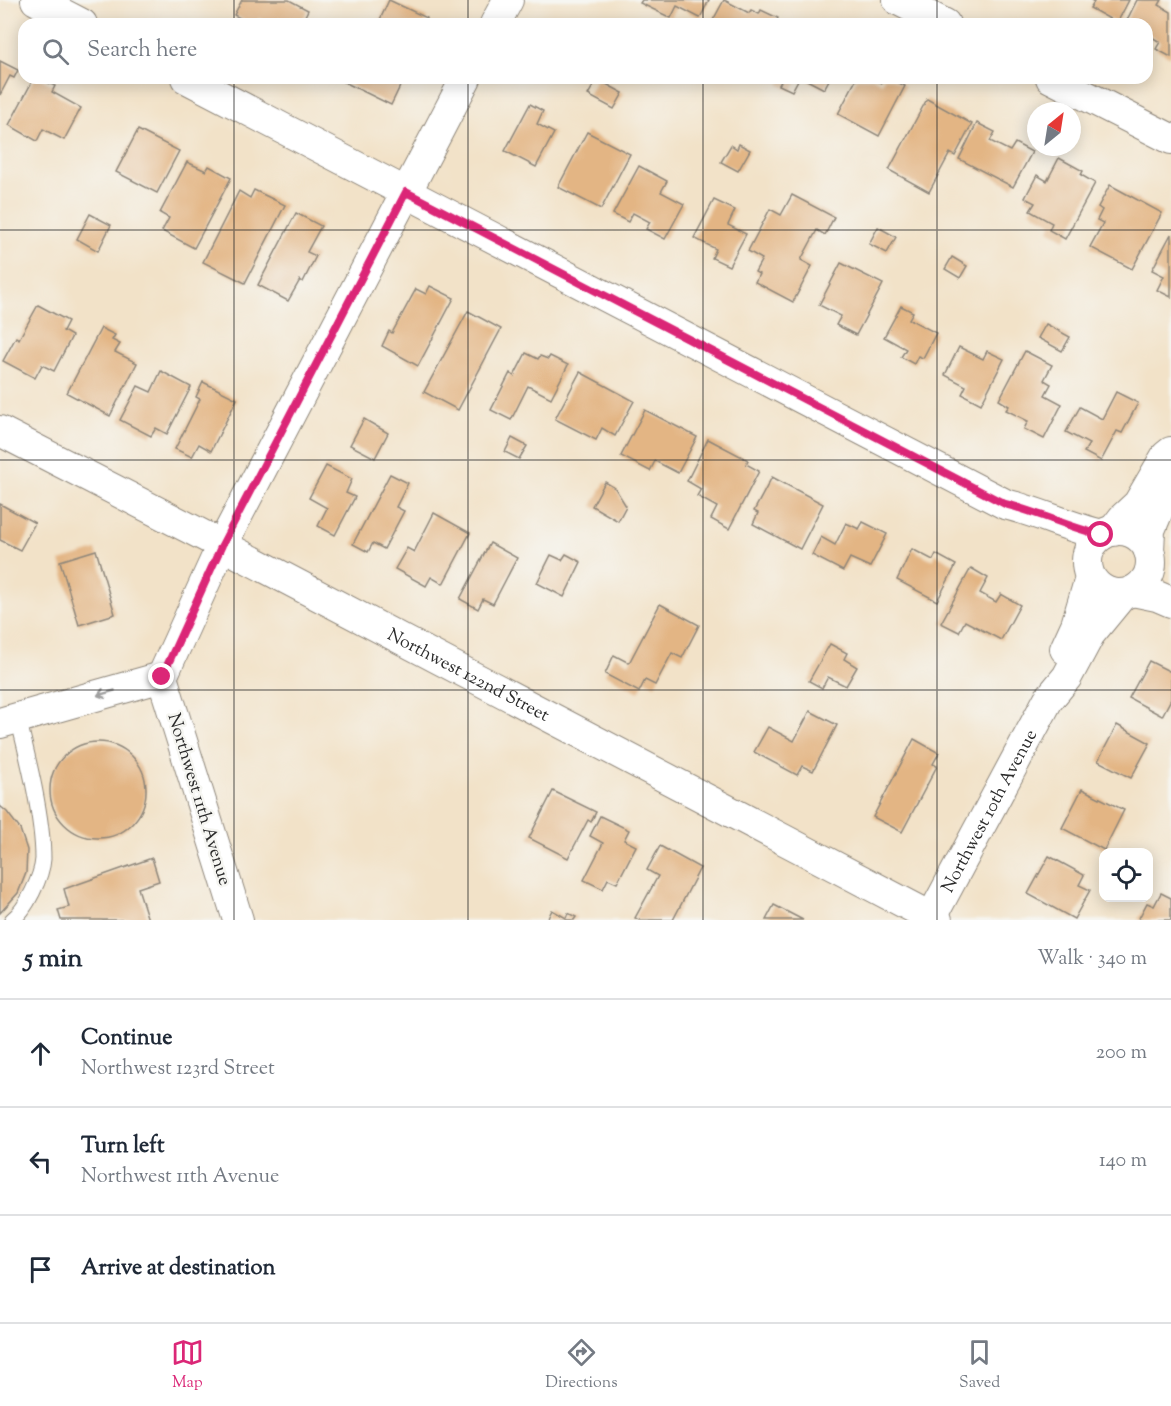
<!DOCTYPE html>
<meta charset="utf-8">
<style>
body{margin:0;font-family:"Sorts Mill Goudy",serif;background:#f6f6f7;color:#1f2937}
.controls{position:absolute;right:18px;bottom:18px;display:grid;overflow:hidden;border-radius:12px;box-shadow:0 3px 15px #0003}
.controls button{width:54px;height:54px;display:grid;place-items:center;padding:0;border:0;border-bottom:2px solid #e0e1e3;background:#fff;color:#1f2937;font:30px sans-serif}
.compass{position:absolute;left:1027px;top:102px;width:54px;height:54px;border-radius:50%;background:#fff;box-shadow:0 3px 15px #0003;rotate:30deg}
.stop{position:absolute;width:18px;height:18px;margin:-14px;border:4px solid #db2777;border-radius:50%;background:#fff}
.stop.end{background:#db2777;border-color:#fff;box-shadow:0 2px 6px #0008}
.list{margin:0;padding:0;list-style:none}
h2{display:flex;justify-content:space-between;align-items:center;height:78px;margin:0;padding:0 24px;font-size:26px}
h2 small{font-size:20px;font-weight:400;color:#747a83}
.list li{display:grid;grid-template-columns:39px 1fr auto;gap:18px;align-items:center;box-sizing:border-box;height:108px;padding:0 24px;border-top:2px solid #e0e1e3}
.list b{display:block;font-size:22px;white-space:nowrap}
.list p{margin:0;font-size:20px;white-space:nowrap;color:#747a83}
.list em{font-size:20px;font-style:normal;color:#747a83}
.icon{flex:none;width:33px;height:33px;fill:none;stroke:currentColor;stroke-width:2;stroke-linecap:round;stroke-linejoin:round}
.map{position:relative;flex:none;width:1171px;height:920px;overflow:hidden}
.search{position:absolute;background:#fff;box-shadow:0 3px 15px #0003;left:18px;right:18px;top:18px;height:66px;display:flex;align-items:center;gap:15px;box-sizing:border-box;padding:0 21px;border-radius:18px;color:#747a83;font-size:22px}
.sheet{height:402px;background:#fff}
nav{display:flex;justify-content:space-around;align-items:center;box-sizing:border-box;height:84px;border-top:2px solid #e0e1e3;background:#fff;font-size:16px;color:#747a83}
nav a{display:grid;justify-items:center;gap:3px}
nav .on{color:#db2777}
.map>svg:first-child{display:block}
.building{fill:#e3b584}
.lines{fill:none;stroke-linecap:round;stroke-linejoin:round}
.lane-casing{stroke:#8e867a;stroke-width:17}
.street-casing{stroke:#8e867a;stroke-width:32}
.lane{stroke:#fff;stroke-width:15}
.street{stroke:#fff;stroke-width:30}
.oneway{stroke:#a0a0a0}
.route{stroke:#db2777;stroke-width:8}
.grid{fill:none;stroke:#2b2b2b;stroke-width:1.5;stroke-opacity:0.55}
.labels{text-anchor:middle;stroke-width:5;stroke-linejoin:round;paint-order:stroke}
.street-label{font-size:18px;fill:#2b2b2b;stroke:#f6f6f2}
</style>
<div class="map">
<svg width="1171" height="920" viewBox="0 0 1171 920">
<rect width="100%" height="100%" fill="#f6f6f2"/>
<filter id="ink" filterUnits="userSpaceOnUse"><feTurbulence type="fractalNoise" baseFrequency=".0167" numOctaves="2"/><feDisplacementMap in="SourceGraphic" scale="12" xChannelSelector="R" yChannelSelector="G"/><feConvolveMatrix kernelMatrix="1 2 1 2 8 2 1 2 1" color-interpolation-filters="sRGB"/></filter>
<filter id="wash" filterUnits="userSpaceOnUse"><feTurbulence type="fractalNoise" baseFrequency=".008" numOctaves="4" result="noise"/><feDisplacementMap in="SourceGraphic" scale="24" xChannelSelector="R" yChannelSelector="G"/><feGaussianBlur stdDeviation="1.35" result="paint"/><feColorMatrix in="noise" values="0 0 0 0 0 0 0 0 0 0 0 0 0 0 0 0 0 1.4 0 .05"/><feComposite in="paint" operator="in"/></filter>
<g filter="url(#wash)">
<rect width="100%" height="100%" fill="#f2e2c8"/>
<g id="blocks">
<g class="building">
<path d="M242 0H289L308 10 301 24H268L259 18 256 24H251L234 15Z"/>
<path d="M389 0 427 18 424 24H378Z"/>
<path d="M642 0H709L700 18 677 6 671 18 640 3Z"/>
<path d="M724 0 749 13 751 10 759 14 761 10 778 18 775 24H711Z"/>
<path d="M1091 0H1129L1117 23 1090 8 1094 2Z"/>
<path d="M1137 0H1162L1159 5 1171 12V57L1156 49 1160 42 1147 34V24H1125Z"/>
<path d="M0 61 18 70 14 78 10 76 0 95Z"/>
<path d="M34 78H39L55 86 52 92 81 108 64 140 43 129 37 141 9 125Z"/>
<path d="M336 78H404L391 105Z"/>
<path d="M783 78H799L792 91 779 85Z"/>
<path d="M803 78H830L824 89Z"/>
<path d="M857 78H872L882 83 884 78H890L905 86 879 136 838 114Z"/>
<path d="M597 79 623 93 614 109 588 95Z"/>
<path d="M927 99 972 124 955 156 950 153 929 192 889 170Z"/>
<path d="M530 104 543 111 537 124 554 133 536 167 505 151Z"/>
<path d="M977 123 995 132 990 141 1010 151 1015 143 1032 152 1013 187 959 159Z"/>
<path d="M138 130 179 151 157 193 116 172Z"/>
<path d="M587 132 630 154 601 209 558 187Z"/>
<path d="M739 144 750 150 738 171 721 162 731 145 737 149Z"/>
<path d="M1059 158 1083 171 1081 175 1095 183 1065 239 1049 230 1052 223 1030 211 1035 203 1025 198 1037 175 1047 181Z"/>
<path d="M187 162 206 171 209 166 231 178 194 248 162 231 169 218 160 213Z"/>
<path d="M639 166 667 181 661 192 684 204 665 239 646 229 650 222 633 213 628 222 613 214Z"/>
<path d="M1110 185 1162 213 1132 269 1090 247 1103 223 1097 220 1102 210 1098 207Z"/>
<path d="M254 190 285 205 245 283 203 262 239 191 250 198Z"/>
<path d="M792 195 834 217 825 235 817 230 801 260 812 266 793 302 755 282 759 274 755 272 762 259 748 251 770 209 781 215Z"/>
<path d="M714 200 735 210 728 225 746 234 729 266 712 258 716 249 694 238Z"/>
<path d="M296 213 321 226 307 252 316 256 303 282 300 280 288 301 258 285Z"/>
<path d="M90 214 111 225 98 251 77 239Z"/>
<path d="M878 227 896 237 887 253 869 244Z"/>
<path d="M1171 234V297L1157 290 1164 276 1152 270Z"/>
<path d="M952 257 967 266 960 278 945 269Z"/>
<path d="M841 263 883 284 856 335 836 325 841 316 819 305Z"/>
<path d="M430 286 454 298 418 366 382 346 389 331 392 333 416 289 426 294Z"/>
<path d="M38 305 68 321 63 331 72 336 54 371 42 365 35 378 3 361 16 337 19 339Z"/>
<path d="M901 306 913 312 909 319 936 333 923 358 918 356 914 364 901 357 906 349 884 337Z"/>
<path d="M468 311 501 329 458 410 424 392Z"/>
<path d="M1046 324 1070 337 1062 351 1038 338Z"/>
<path d="M101 328 115 335 112 340 120 344 115 352 137 363 110 416 67 393Z"/>
<path d="M959 347 983 359 987 351 1004 359 981 404 962 394 966 386 945 375Z"/>
<path d="M1025 351 1052 365 1044 380 1051 384 1045 395 1062 404 1044 439 1024 429 1028 421 1006 410 1009 406 999 400Z"/>
<path d="M526 353 538 359 540 356 548 359 550 356 568 365 551 398 528 386 511 420 491 410 510 373 514 376Z"/>
<path d="M161 371 191 387 167 434 156 428 151 436 120 420 138 386 151 392Z"/>
<path d="M580 372 634 401 615 436 602 428 596 440 555 419Z"/>
<path d="M203 382 237 399 211 451 199 444 192 457 175 449 200 399 196 397Z"/>
<path d="M1116 392 1138 403 1122 433 1117 431 1101 461 1084 452 1089 444 1066 432 1080 407 1102 419Z"/>
<path d="M645 410 697 437 678 473 655 461 650 471 621 456Z"/>
<path d="M364 419 388 433 375 458 350 445Z"/>
<path d="M512 438 527 446 519 459 505 452Z"/>
<path d="M708 439 748 460 746 464 759 471 729 529 711 519 717 507 697 496 701 489 687 481Z"/>
<path d="M326 466 352 479 346 493 355 497 335 535 318 526 327 508 309 498Z"/>
<path d="M390 474 408 483 396 507 404 511 384 549 373 543 368 552 353 544Z"/>
<path d="M772 477 823 504 800 549 753 524 758 513 754 511Z"/>
<path d="M605 482 615 488 626 506 618 521 592 506Z"/>
<path d="M0 504 35 523 20 550 0 540Z"/>
<path d="M434 513 470 533 443 584 431 577 426 586 395 569 407 548 414 552Z"/>
<path d="M863 522 887 534 870 567 850 558 843 571 812 555 821 537 835 545 846 523 859 529Z"/>
<path d="M490 543 517 558 493 604 483 599 478 609 460 599Z"/>
<path d="M912 549 933 560 936 554 956 565 937 601 897 580Z"/>
<path d="M96 550 115 614 79 625 60 561Z"/>
<path d="M566 554 581 562 564 597 537 583 551 555 562 560Z"/>
<path d="M971 568 988 578 980 593 996 602 1001 594 1020 605 1001 640 965 621 959 632 941 623Z"/>
<path d="M660 604 699 625 682 658 672 653 655 685 645 680 639 692 605 674 614 655 629 663Z"/>
<path d="M830 644 847 653 844 659 857 667 846 686 828 677 822 688 809 681Z"/>
<path d="M1149 661 1171 672V699L1162 716 1129 698Z"/>
<path d="M810 711 837 725 813 771 802 766 797 775 754 752 768 727 794 741Z"/>
<path d="M1117 725 1150 743 1131 778 1098 761Z"/>
<path d="M914 739 939 753 933 764 937 766 902 832 873 817Z"/>
<circle cx="98" cy="790" r="48"/>
<path d="M1082 789 1124 810 1104 850 1062 828Z"/>
<path d="M553 791 596 812 591 822 588 820 568 858 529 838Z"/>
<path d="M0 806 7 812 20 829 27 850 26 873 18 893 0 913Z"/>
<path d="M600 816 629 830 624 840 636 846 617 883 608 879 603 889 584 880 603 843 590 836Z"/>
<path d="M660 846 700 868 673 920H639L635 918 658 876 647 870Z"/>
<path d="M1049 856 1084 875 1079 885 1090 890 1074 919 1028 894Z"/>
<path d="M152 858 159 881 138 888 148 920H61L58 910 69 907 64 889Z"/>
<path d="M1161 893 1171 898V920H1138L1147 903 1154 906Z"/>
<path d="M774 905 803 920H766Z"/>
<path d="M552 910 566 918 568 913 576 917 574 920H547Z"/>
</g>
</g>
</g>
<g filter="url(#ink)">
<use href="#blocks" fill-opacity="0" stroke="#8e867a" stroke-width="1.5"/>
<g class="lines">
<defs>
<path id="lane" d="M12 920C26 910 42 876 43 859 43 818 28 758 18 718"/>
<g id="street">
<path d="M36 0 82 24"/>
<path d="M898 0 945 24"/>
<path d="M495 24 508 0"/>
<path d="M186 78 1005 504C1038 512 1068 527 1102 535"/>
<path d="M1051 78 1171 139"/>
<path id="s1" d="M0 431 222 545 937 920"/>
<circle cx="1119" cy="562" r="32"/>
<path d="M1113 531 1123 518 1138 504 1166 456 1171 452"/>
<path d="M1149 551 1150 530 1171 480"/>
<path d="M1133 591 1157 596 1171 602"/>
<path d="M1065 649 1076 625 1090 578"/>
<path d="M0 723 162 677"/>
<path d="M238 920 162 677 222 545 466 78"/>
<path id="s2" d="M930 920 1048 700 1067 677 1090 634 1122 595"/>
</g>
</defs>
<use href="#lane" class="lane-casing"/>
<use href="#street" class="street-casing"/>
<use href="#lane" class="lane"/>
<use href="#street" class="street"/>
</g>
<defs><path id="oneway-shaft" d="M-6 0H5M1.5-3L5.5 0L1.5 3" fill="none" stroke-width="1.6" stroke-linecap="round" stroke-linejoin="round" transform="scale(1.5)"/></defs>
<use class="oneway" href="#oneway-shaft" transform="translate(106 693) rotate(164)"/>
</g>
<g class="lines" filter="url(#ink)">
<path class="route" d="M162 677 222 545 406 192 1005 504C1038 512 1068 527 1101 535"/>
</g>
<path class="grid" d="M234 0V24M468 0V24M703 0V24M937 0V24M234 78V920M468 78V920M703 78V920M937 78V920M0 230H1171M0 460H1171M0 690H1171"/>
<g class="labels">
<g class="street-label">
<text dy="6" stroke="none"><textPath href="#s1" startOffset="528">Northwest 122nd Street</textPath></text>
<text transform="translate(200 799) rotate(73)" y="6">Northwest 11th Avenue</text>
<text dy="6" stroke="none"><textPath href="#s2" startOffset="124">Northwest 10th Avenue</textPath></text>
</g>
</g>
</svg>
<div class="controls">
<button><svg class="icon" aria-label="locate" viewBox="0 0 24 24"><circle cx="12" cy="12" r="6"/><path d="M12 2v4M12 18v4M2 12h4M18 12h4"/></svg></button>
</div>
<svg class="compass" viewBox="-18 -18 36 36"><path d="M0-13l5 13h-10z" fill="#e53935"/><path d="M0 13l5-13h-10z" fill="#747a83"/></svg>
<div class="stop" style="left:1101px;top:535px"></div>
<div class="stop end" style="left:162px;top:677px"></div>
<div class="search"><svg class="icon" aria-label="search" viewBox="0 0 24 24"><circle cx="10" cy="10" r="6"/><path d="M15 15l6 6"/></svg>Search here</div>
</div>
<section class="sheet">
<h2>5 min<small>Walk · 340 m</small></h2>
<ul class="list">
<li><svg class="icon" aria-label="ahead" viewBox="0 0 24 24"><path d="M12 20V5M6 11l6-6 6 6"/></svg><div><b>Continue</b><p>Northwest 123rd Street</p></div><em>200 m</em></li>
<li><svg class="icon" aria-label="left" viewBox="0 0 24 24"><path d="M17 20v-9H6M10 6l-5 5 5 5"/></svg><div><b>Turn left</b><p>Northwest 11th Avenue</p></div><em>140 m</em></li>
<li><svg class="icon" aria-label="arrive" viewBox="0 0 24 24"><path d="M6 21V4h12l-3 4 3 4H6"/></svg><div><b>Arrive at destination</b></div></li>
</ul>
</section>
<nav>
<a class="on"><svg class="icon" aria-label="map" viewBox="0 0 24 24"><path d="M3 6l6-2 6 2 6-2v14l-6 2-6-2-6 2zM9 4v14M15 6v14"/></svg>Map</a>
<a><svg class="icon" aria-label="directions" viewBox="0 0 24 24"><path d="M12 3l9 9-9 9-9-9zM9 14v-3h6M13 9l2 2-2 2"/></svg>Directions</a>
<a><svg class="icon" aria-label="saved" viewBox="0 0 24 24"><path d="M7 4h10v16l-5-4-5 4z"/></svg>Saved</a>
</nav>
